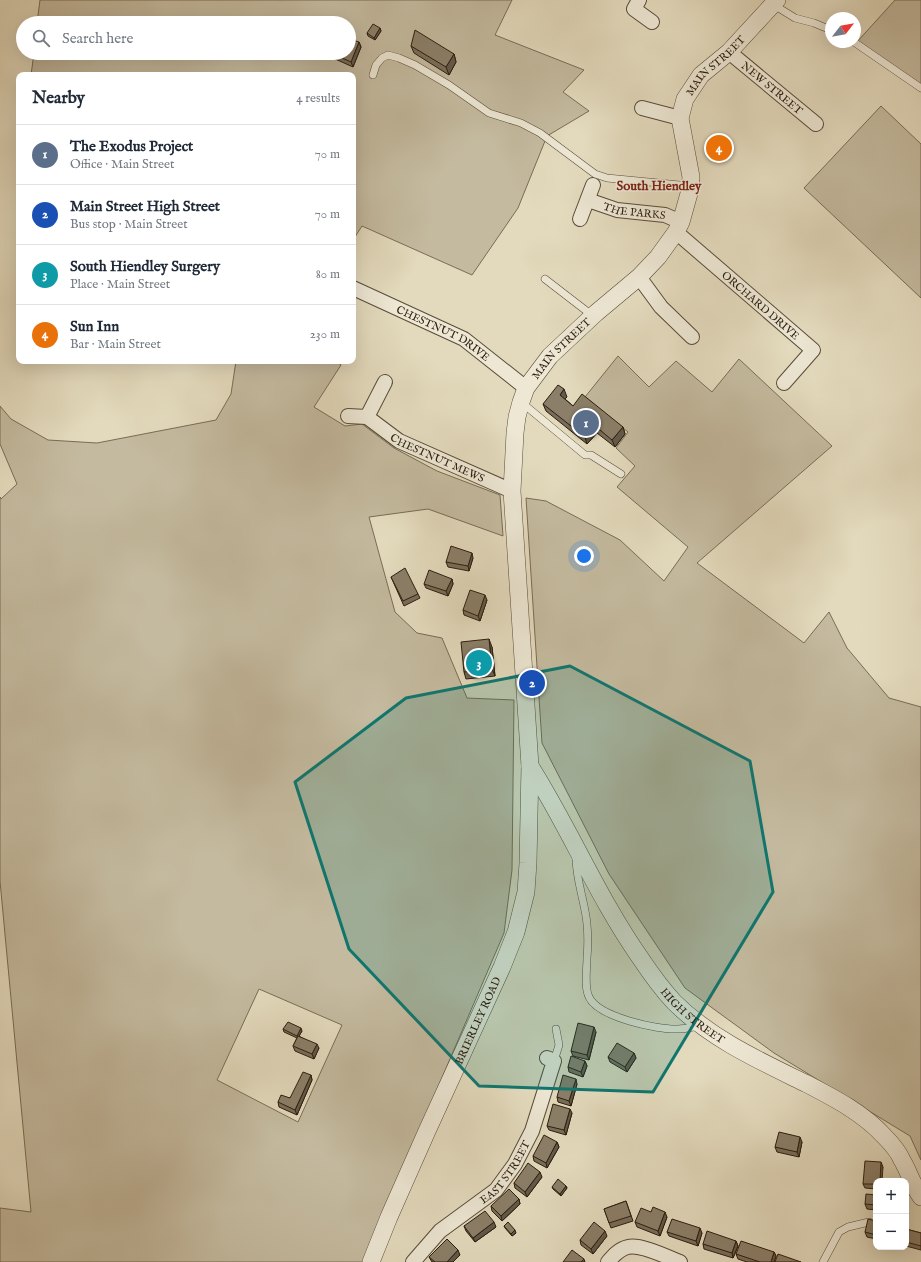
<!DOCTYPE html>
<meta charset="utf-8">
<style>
body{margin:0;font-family:"IM FELL English",serif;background:#f2f2f3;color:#1f2937}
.controls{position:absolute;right:12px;bottom:12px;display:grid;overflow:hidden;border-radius:8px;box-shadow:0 4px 16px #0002}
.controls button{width:36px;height:36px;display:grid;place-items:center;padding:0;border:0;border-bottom:1px solid #e0e1e3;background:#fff;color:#1f2937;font:20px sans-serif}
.compass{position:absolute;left:825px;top:12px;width:36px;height:36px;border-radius:50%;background:#fff;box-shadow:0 4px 16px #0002;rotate:59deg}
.you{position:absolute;left:584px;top:556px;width:14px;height:14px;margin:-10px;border:3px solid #fff;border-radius:50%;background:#1a73e8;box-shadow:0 0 0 6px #1a73e833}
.badge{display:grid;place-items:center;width:26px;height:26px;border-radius:50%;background:#0f766e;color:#fff;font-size:13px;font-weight:700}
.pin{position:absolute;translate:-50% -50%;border:2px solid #fff;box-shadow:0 1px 4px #0006}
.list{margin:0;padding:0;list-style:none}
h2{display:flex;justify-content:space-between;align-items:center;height:52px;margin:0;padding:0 16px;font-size:17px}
h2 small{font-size:13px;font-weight:400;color:#747a83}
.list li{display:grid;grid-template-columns:26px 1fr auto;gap:12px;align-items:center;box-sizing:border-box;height:60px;padding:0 16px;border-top:1px solid #e0e1e3}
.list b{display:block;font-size:15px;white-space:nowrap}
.list p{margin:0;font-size:13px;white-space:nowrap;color:#747a83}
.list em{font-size:13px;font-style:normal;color:#747a83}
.icon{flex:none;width:22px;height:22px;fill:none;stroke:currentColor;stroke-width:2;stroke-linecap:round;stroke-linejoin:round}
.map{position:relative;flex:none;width:921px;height:1262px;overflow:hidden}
.search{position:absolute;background:#fff;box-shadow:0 4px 16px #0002;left:16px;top:16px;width:340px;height:44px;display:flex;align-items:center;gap:10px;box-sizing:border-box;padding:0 14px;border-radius:22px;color:#747a83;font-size:15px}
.panel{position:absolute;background:#fff;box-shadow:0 4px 16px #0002;left:16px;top:72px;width:340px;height:292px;border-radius:8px}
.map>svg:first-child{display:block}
.green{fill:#c4ba9f;stroke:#786c56;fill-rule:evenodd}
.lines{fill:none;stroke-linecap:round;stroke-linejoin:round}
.service-casing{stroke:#594c3a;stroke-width:8}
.minor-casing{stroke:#594c3a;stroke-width:16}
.tertiary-casing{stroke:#594c3a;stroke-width:18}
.service{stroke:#ede7d4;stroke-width:7}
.minor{stroke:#ede7d4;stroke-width:14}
.tertiary{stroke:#ede7d4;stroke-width:17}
.wall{fill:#786d5a;stroke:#2b1d0e}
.shaded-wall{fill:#61594a;stroke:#2b1d0e}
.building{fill:#8b7f69;stroke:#2b1d0e}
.marked{fill:#0f766e;fill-opacity:0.2;stroke:#0f766e;stroke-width:3;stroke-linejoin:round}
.labels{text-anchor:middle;stroke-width:3;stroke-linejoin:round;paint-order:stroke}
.street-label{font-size:11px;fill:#2b1d0e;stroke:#ede7d4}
.quarter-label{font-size:13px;font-weight:bold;fill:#7a1f14;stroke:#ede7d4}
</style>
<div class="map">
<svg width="921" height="1262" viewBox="0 0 921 1262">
<rect width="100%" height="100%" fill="#e3dabd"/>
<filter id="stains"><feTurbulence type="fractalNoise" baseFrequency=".005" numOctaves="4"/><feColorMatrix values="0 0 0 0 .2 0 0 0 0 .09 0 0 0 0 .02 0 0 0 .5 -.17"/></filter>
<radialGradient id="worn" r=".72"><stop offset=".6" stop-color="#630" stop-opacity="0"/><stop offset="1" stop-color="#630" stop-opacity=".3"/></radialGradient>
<g class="green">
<path d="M40 0H512L495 35 584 70 563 92 589 111 547 136 518 208 472 275 362 226 353 240V75H31L34 53H349V23H37Z"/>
<path d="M895 0H921V90L856 43Z"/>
<path d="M881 106 921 144V298L804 188Z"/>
<path d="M618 356 649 387 676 361 712 392 739 359 832 446 697 563 804 643 829 612 847 648 889 698 921 707V1160L910 1136 774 1053 685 988 609 874 542 743 526 498 546 501 620 540 664 581 688 547 617 487 635 466 616 448 628 432 585 397Z"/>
<path d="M236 361H336L341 365 314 407 345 426 362 424 394 448 437 471 500 495 503 536 428 509 369 517 395 612 417 633 442 638 467 698 514 700 512 870 504 933 363 1262H0V1208L31 1212 0 881V497L1 499 17 484 0 444V406L11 419 48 440 97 443 216 420 231 394ZM259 989 342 1025 298 1122 217 1080Z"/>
</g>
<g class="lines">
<defs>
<g id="service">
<path d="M774 5 795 18 814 23 831 30"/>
<path d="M854 42 921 88"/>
<path d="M373 75 376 65 382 58 388 55 399 58 415 65 449 85 489 113 521 123 540 133 595 174 607 178 690 186"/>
<path d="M545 279 593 316"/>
<path d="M521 402 585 455H591L621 474"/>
<path d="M576 858C576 880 585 902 587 924 588 935 588 947 587 958 587 968 584 987 589 997 598 1017 657 1030 678 1029 685 1029 692 1027 699 1026"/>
<path d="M554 1061 559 1045 556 1029"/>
<path d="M823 1262 839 1232 848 1227 869 1222"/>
</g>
<g id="minor">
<path d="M639 0 634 9 652 22"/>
<path id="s1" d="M729 52 816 124"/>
<path d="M642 108 680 118"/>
<path id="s2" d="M588 200 617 210 665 215 681 222"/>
<path d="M580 219 593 185"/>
<path id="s3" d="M676 232 813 350 784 383"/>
<path d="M639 277 661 307 692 337"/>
<path id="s4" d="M353 288 464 339 526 388"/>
<path d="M348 416 367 417 385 382"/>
<path id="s5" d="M367 417 399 441 512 491"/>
<path id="s6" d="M413 1262 440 1231 496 1190 515 1164 532 1131 554 1061 547 1058"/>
<path d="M608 1262C613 1256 619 1249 628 1247 641 1244 667 1257 680 1262"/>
</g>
<g id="tertiary">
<path id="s7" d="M530 766C570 829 598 898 641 959 651 974 662 989 674 1002 711 1039 760 1061 807 1084 834 1098 863 1113 884 1136 891 1143 898 1151 902 1160 909 1172 913 1186 921 1197"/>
<path id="s8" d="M371 1262 389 1217 427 1131 502 967 516 932 526 892 528 863 530 766 512 491 515 433 517 417 521 402 526 388 550 356 596 313 639 277 658 257 676 232 681 222 690 190 691 177 680 118 685 99 701 75 729 52 777 0"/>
</g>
</defs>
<use href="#service" class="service-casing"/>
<use href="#minor" class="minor-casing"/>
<use href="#tertiary" class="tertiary-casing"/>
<use href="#service" class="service"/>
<use href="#minor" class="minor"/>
<use href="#tertiary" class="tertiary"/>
</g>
<g class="wall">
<path d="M380 28 381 31 375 40 368 36 367 33Z"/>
<path d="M359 42 361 47 353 67 333 58 331 53Z"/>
<path d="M411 46 454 54 456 62 449 75 414 53Z"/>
<path d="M567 397 565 399 573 406 623 427 625 434 615 447 597 433 587 444 546 411 543 404Z"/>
<path d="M473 558 469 571 448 567 446 562Z"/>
<path d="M391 577 418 594 420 598 404 606Z"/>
<path d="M452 579 453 584 448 596 426 588 424 584Z"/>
<path d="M487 600 480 621 464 615 463 610Z"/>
<path d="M492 647 495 676 466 679 464 672Z"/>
<path d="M283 1029 302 1031 299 1036 319 1048 314 1059 295 1051 293 1046 297 1038 284 1032Z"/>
<path d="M596 1032 589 1060 573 1056 571 1051Z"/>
<path d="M634 1053 636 1058 627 1072 610 1062 608 1057Z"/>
<path d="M585 1061 587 1066 583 1077 569 1072 568 1067Z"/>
<path d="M311 1075 312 1080 297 1115 279 1107 278 1102 290 1098Z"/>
<path d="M577 1084 571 1106 558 1102 557 1097Z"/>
<path d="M572 1113 566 1135 549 1130 547 1126Z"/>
<path d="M557 1142 559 1147 547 1168 534 1161 533 1156Z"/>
<path d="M802 1142 799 1157 777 1152 775 1147Z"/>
<path d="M883 1167 876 1181V1189L865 1188 863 1184Z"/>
<path d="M542 1177 527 1197 515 1188 514 1183Z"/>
<path d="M566 1186 567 1188 561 1196 553 1189 552 1187Z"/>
<path d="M876 1195V1210L867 1209 865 1204Z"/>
<path d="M519 1199 520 1204 502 1221 492 1211 491 1206Z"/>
<path d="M626 1201 633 1221 611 1228 604 1209Z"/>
<path d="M651 1212 667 1217 660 1236 637 1227 635 1222Z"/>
<path d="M876 1221V1239L867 1237 865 1232Z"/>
<path d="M464 1226 496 1227 475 1242 466 1231Z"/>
<path d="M504 1226 516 1233 512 1236 505 1228Z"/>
<path d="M906 1229 921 1233V1250L906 1246Z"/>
<path d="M667 1232 702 1233 698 1246 669 1236Z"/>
<path d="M607 1236 593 1254 581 1245 580 1240Z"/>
<path d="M736 1241 738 1246 733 1258 704 1249 703 1244Z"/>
<path d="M774 1252 776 1256 774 1262H747L738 1259 736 1254Z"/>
<path d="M460 1255 453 1262H432L429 1257Z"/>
</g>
<g class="shaded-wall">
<path d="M380 28 381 31 375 40 374 38Z"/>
<path d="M359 42 361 47 353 67 351 62Z"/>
<path d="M454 54 456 62 449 75 446 67Z"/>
<path d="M564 389 567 397 562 402 560 395Z"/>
<path d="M594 425 597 433 587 444 585 437Z"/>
<path d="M623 427 625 434 615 447 612 440Z"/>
<path d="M472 553 473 558 469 571 468 566Z"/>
<path d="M452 579 453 584 448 596 446 591Z"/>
<path d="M485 595 487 600 480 621 478 616Z"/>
<path d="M489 639 492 647 495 676 492 669Z"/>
<path d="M594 1027 596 1032 589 1060 587 1055Z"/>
<path d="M301 1028 302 1031 298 1038 297 1036Z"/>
<path d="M317 1044 319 1048 314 1059 312 1054Z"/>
<path d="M634 1053 636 1058 627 1072 625 1067Z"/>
<path d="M585 1061 587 1066 583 1077 581 1072Z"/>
<path d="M311 1075 312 1080 297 1115 295 1110Z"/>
<path d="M576 1079 577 1084 571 1106 569 1101Z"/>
<path d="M570 1109 572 1113 566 1135 564 1130Z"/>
<path d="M800 1137 802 1142 799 1157 797 1152Z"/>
<path d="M557 1142 559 1147 547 1168 546 1163Z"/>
<path d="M881 1162 883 1167 882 1181H880Z"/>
<path d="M540 1172 542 1177 527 1197 525 1192Z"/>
<path d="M566 1186 567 1188 561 1196 560 1194Z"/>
<path d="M519 1199 520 1204 502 1221 501 1216Z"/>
<path d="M665 1212 667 1217 660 1236 658 1231Z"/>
<path d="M494 1222 496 1227 475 1242 473 1238Z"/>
<path d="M700 1228 702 1233 698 1246 696 1241Z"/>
<path d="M515 1230 516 1233 512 1236 511 1234Z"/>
<path d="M605 1231 607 1236 593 1254 591 1249Z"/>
<path d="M736 1241 738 1246 733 1258 732 1253Z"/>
<path d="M458 1250 460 1255 453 1262H447Z"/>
<path d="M774 1252 776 1256 774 1262H771Z"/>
<path d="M584 1259 585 1262H581Z"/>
</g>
<g class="building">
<path d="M373 24 380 28 374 38 367 33Z"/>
<path d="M415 30 454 54 446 67 411 46Z"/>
<path d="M349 39 359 42 351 62 331 53H349Z"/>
<path d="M558 385 564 389 560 395 573 406 582 394 623 427 612 440 594 425 585 437 543 404Z"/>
<path d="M451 546 472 553 468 566 446 562Z"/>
<path d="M405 568 418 594 403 601 391 577Z"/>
<path d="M429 570 452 579 446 591 424 584Z"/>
<path d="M470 590 485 595 478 616 463 610Z"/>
<path d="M489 639 492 669 464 672 461 642Z"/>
<path d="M288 1022 301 1028 297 1036 283 1029Z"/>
<path d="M578 1023 594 1027 587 1055 571 1051Z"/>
<path d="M298 1036 317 1044 312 1054 293 1046Z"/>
<path d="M617 1043 634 1053 625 1067 608 1057Z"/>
<path d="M571 1056 585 1061 581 1072 568 1067Z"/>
<path d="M303 1072 311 1075 295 1110 278 1102 281 1095 290 1098Z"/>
<path d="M563 1075 576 1079 569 1101 557 1097Z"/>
<path d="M553 1104 570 1109 564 1130 547 1126Z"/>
<path d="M779 1132 800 1137 797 1152 775 1147Z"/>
<path d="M544 1135 557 1142 546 1163 533 1156Z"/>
<path d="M865 1161 881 1162 880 1181H876V1184H863Z"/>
<path d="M528 1163 540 1172 525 1192 514 1183Z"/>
<path d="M558 1179 566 1186 560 1194 552 1187Z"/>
<path d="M509 1189 519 1199 501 1216 491 1206Z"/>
<path d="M866 1194 876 1195V1205L865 1204Z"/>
<path d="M626 1201 631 1216 609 1223 604 1209Z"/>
<path d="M653 1207 665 1212 658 1231 635 1222 641 1208 651 1212Z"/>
<path d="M485 1211 494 1222 473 1238 464 1226Z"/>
<path d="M672 1219 700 1228 696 1241 667 1232Z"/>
<path d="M868 1219 876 1221V1235L865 1232Z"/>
<path d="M508 1222 515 1230 511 1234 504 1226Z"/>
<path d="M594 1222 605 1231 591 1249 580 1240Z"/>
<path d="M906 1229 921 1233V1246L906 1242Z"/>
<path d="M707 1231 736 1241 732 1253 703 1244Z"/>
<path d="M447 1239 458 1250 447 1262H435L429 1257Z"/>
<path d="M741 1241 774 1252 771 1262H760L736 1254Z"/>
<path d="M572 1250 584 1259 581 1262H563Z"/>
<path d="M778 1254 801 1262H775Z"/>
</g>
<path class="marked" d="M570 666 750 761 773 892 653 1092 479 1086 349 949 295 782 406 698Z"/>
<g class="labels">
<g class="street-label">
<text dy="4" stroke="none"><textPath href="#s8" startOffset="1308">MAIN STREET</textPath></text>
<text dy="4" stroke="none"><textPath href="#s1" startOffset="56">NEW STREET</textPath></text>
<text dy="4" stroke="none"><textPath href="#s2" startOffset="48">THE PARKS</textPath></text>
<text dy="4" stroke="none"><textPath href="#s3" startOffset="112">ORCHARD DRIVE</textPath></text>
<text dy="4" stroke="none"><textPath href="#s4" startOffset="101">CHESTNUT DRIVE</textPath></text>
<text dy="4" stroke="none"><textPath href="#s8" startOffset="961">MAIN STREET</textPath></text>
<text dy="4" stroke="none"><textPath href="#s5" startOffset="82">CHESTNUT MEWS</textPath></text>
<text dy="4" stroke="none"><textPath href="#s7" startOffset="300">HIGH STREET</textPath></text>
<text dy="4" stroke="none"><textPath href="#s8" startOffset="264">BRIERLEY ROAD</textPath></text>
<text dy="4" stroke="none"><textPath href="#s6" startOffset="130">EAST STREET</textPath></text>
</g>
<g class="quarter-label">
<text x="659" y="190">South Hiendley</text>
</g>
</g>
<rect width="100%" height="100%" filter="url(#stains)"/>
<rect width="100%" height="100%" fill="url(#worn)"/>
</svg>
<div class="controls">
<button>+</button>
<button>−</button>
</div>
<svg class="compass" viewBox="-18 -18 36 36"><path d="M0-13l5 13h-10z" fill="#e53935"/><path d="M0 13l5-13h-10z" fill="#747a83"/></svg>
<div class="you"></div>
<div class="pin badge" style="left:586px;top:423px;background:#5c6f8a">1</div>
<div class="pin badge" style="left:532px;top:683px;background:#1a4fb4">2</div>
<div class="pin badge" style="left:479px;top:663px;background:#0f9aa8">3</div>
<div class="pin badge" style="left:719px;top:148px;background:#e8710a">4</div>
<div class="search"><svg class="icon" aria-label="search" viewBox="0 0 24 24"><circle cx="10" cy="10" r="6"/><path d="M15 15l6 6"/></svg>Search here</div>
<section class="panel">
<h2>Nearby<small>4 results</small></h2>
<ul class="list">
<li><span class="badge" style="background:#5c6f8a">1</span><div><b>The Exodus Project</b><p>Office · Main Street</p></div><em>70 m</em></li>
<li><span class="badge" style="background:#1a4fb4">2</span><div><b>Main Street High Street</b><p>Bus stop · Main Street</p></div><em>70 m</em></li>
<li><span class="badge" style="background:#0f9aa8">3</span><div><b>South Hiendley Surgery</b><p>Place · Main Street</p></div><em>80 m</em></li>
<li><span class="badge" style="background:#e8710a">4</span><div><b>Sun Inn</b><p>Bar · Main Street</p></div><em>230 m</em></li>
</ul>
</section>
</div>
